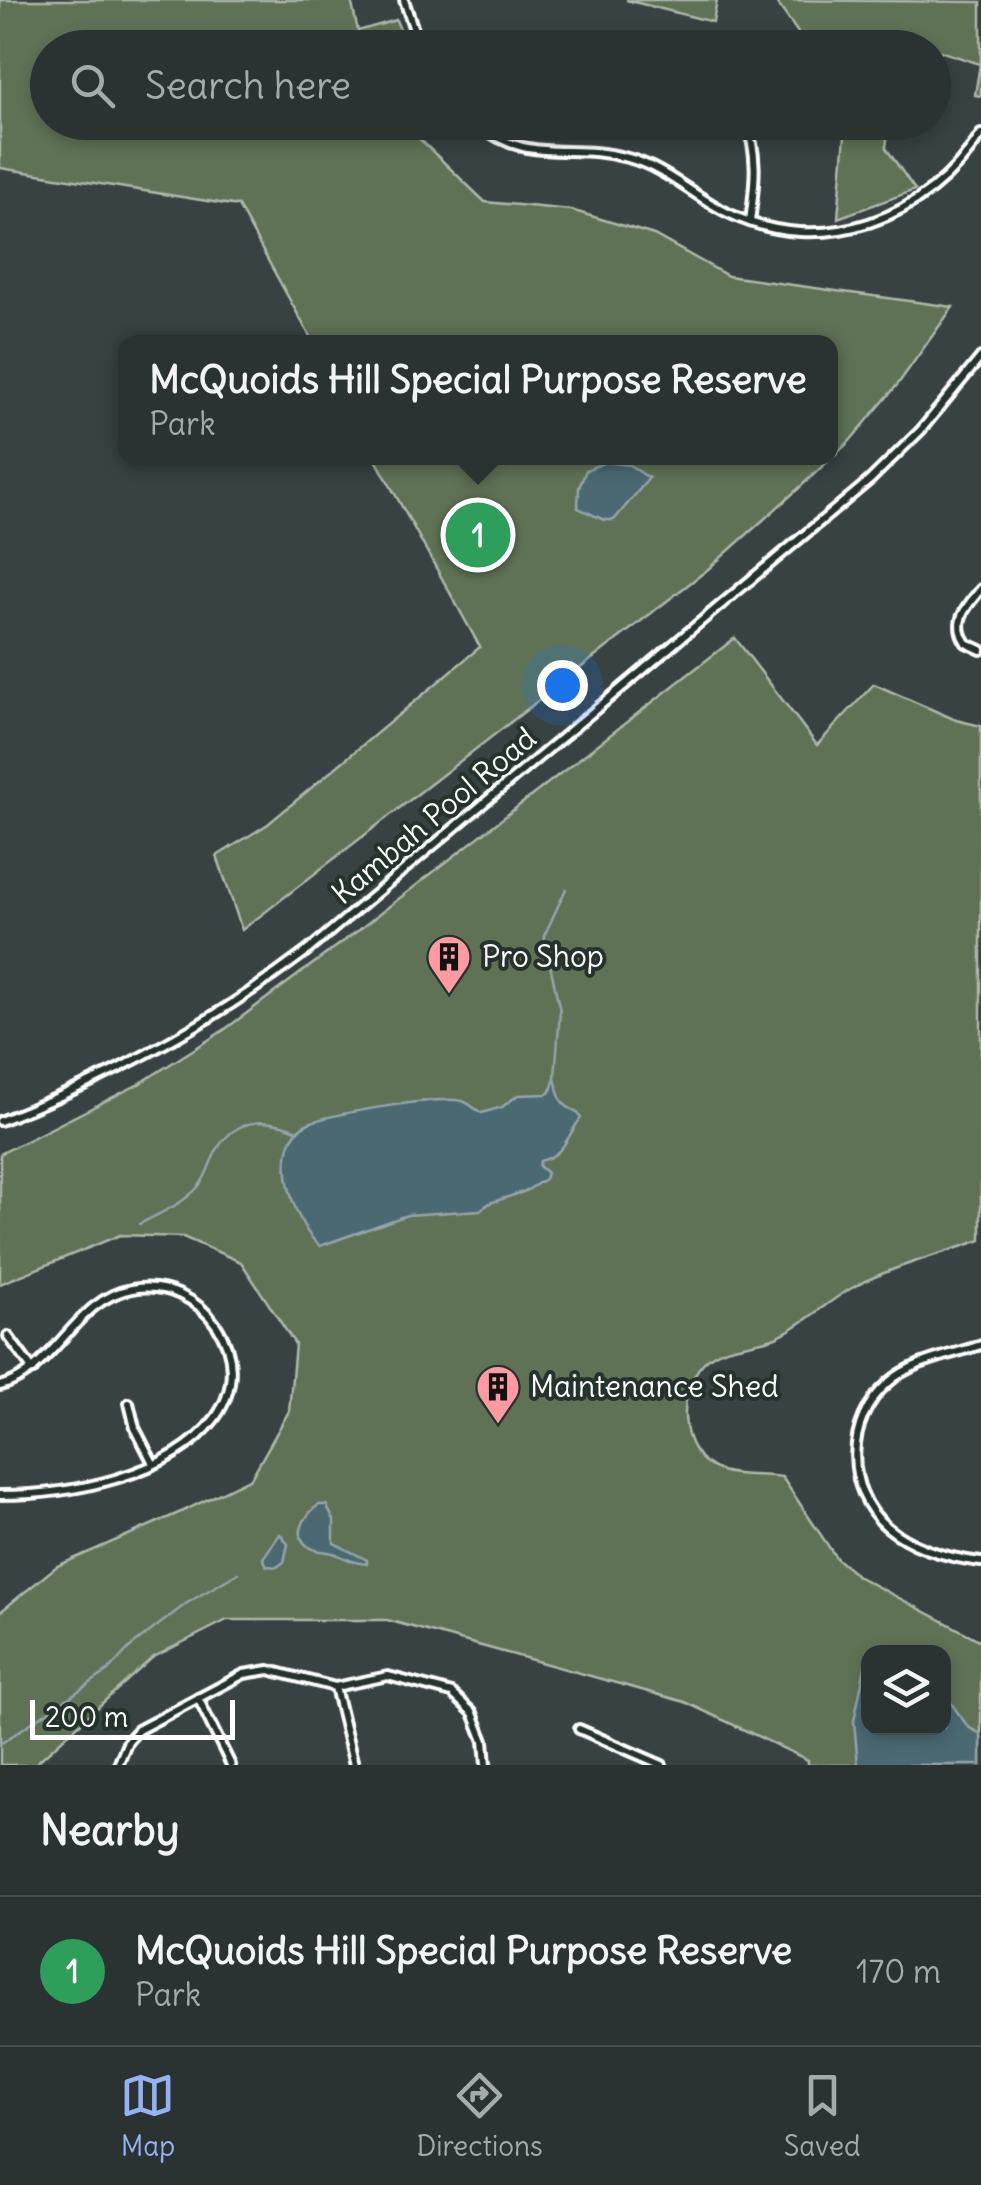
<!DOCTYPE html>
<style>
body{margin:0;font-family:Delius,sans-serif;background:#323a3a;color:#f1f3f6}
.controls{position:absolute;right:30px;bottom:30px;display:grid;overflow:hidden;border-radius:20px;box-shadow:0 5px 15px #0003}
.controls button{width:90px;height:90px;display:grid;place-items:center;padding:0;border:0;border-bottom:2px solid #464d4d;background:#2a3232;color:#f1f3f6;font:50px sans-serif}
.scale{position:absolute;left:30px;bottom:25px;width:205px;box-sizing:border-box;padding-left:10px;border:5px solid #fff;border-top:0;font-size:28px;line-height:35px;white-space:nowrap;color:#fff;-webkit-text-stroke:8px #26332d;paint-order:stroke}
.you{position:absolute;left:562px;top:685px;width:35px;height:35px;margin:-25px;border:8px solid #fff;border-radius:50%;background:#1a73e8;box-shadow:0 0 0 15px #1a73e833}
.badge{display:grid;place-items:center;width:65px;height:65px;border-radius:50%;background:#95b2f1;color:#fff;font-size:32px;font-weight:700}
.pin{position:absolute;translate:-50% -50%;border:5px solid #fff;box-shadow:0 2px 10px #0006}
.popup{position:absolute;left:118px;top:335px;width:720px;height:130px;box-sizing:border-box;display:grid;place-content:center;border-radius:20px;background:#2a3232;filter:drop-shadow(0 2px 8px #0005);font-size:32px;white-space:nowrap;color:#a5aaac}
.popup b{font-size:38px;color:#f1f3f6}
.popup::after{content:'';position:absolute;left:50%;top:100%;margin-left:-20px;border:20px solid transparent;border-top-color:#2a3232}
.list{margin:0;padding:0;list-style:none}
h2{display:flex;justify-content:space-between;align-items:center;height:130px;margin:0;padding:0 40px;font-size:42px}
h2 small{font-size:32px;font-weight:400;color:#a5aaac}
.list li{display:grid;grid-template-columns:65px 1fr auto;gap:30px;align-items:center;box-sizing:border-box;height:150px;padding:0 40px;border-top:2px solid #464d4d}
.list b{display:block;font-size:38px;white-space:nowrap}
.list p{margin:0;font-size:32px;white-space:nowrap;color:#a5aaac}
.list em{font-size:32px;font-style:normal;color:#a5aaac}
.icon{flex:none;width:55px;height:55px;fill:none;stroke:currentColor;stroke-width:2;stroke-linecap:round;stroke-linejoin:round}
.map{position:relative;flex:none;width:981px;height:1765px;overflow:hidden}
.search{position:absolute;background:#2a3232;box-shadow:0 5px 15px #0003;left:30px;right:30px;top:30px;height:110px;display:flex;align-items:center;gap:25px;box-sizing:border-box;padding:0 35px;border-radius:55px;color:#a5aaac;font-size:38px}
.sheet{height:280px;background:#2a3232}
nav{display:flex;justify-content:space-around;align-items:center;box-sizing:border-box;height:140px;border-top:2px solid #464d4d;background:#2a3232;font-size:28px;color:#a5aaac}
nav a{display:grid;justify-items:center;gap:5px}
nav .on{color:#95b2f1}
.map>svg:first-child{display:block}
.green{fill:#5e7256;stroke:#aeb8aa;stroke-width:2.5;fill-rule:evenodd}
.water{fill:#4c6972;stroke:#94a5aa;stroke-width:2.5}
.lines{fill:none;stroke-linecap:round;stroke-linejoin:round}
.stream{stroke:#94a5aa;stroke-width:2.5}
.minor-casing{stroke:#fff;stroke-width:14}
.minor{stroke:#26332d;stroke-width:6}
.labels{text-anchor:middle;stroke-width:8;stroke-linejoin:round;paint-order:stroke}
.street-label{font-size:30px;fill:#fff;stroke:#26332d}
.poi-label{font-size:30px;fill:#fff;stroke:#26332d;text-anchor:start}
</style>
<div class="map">
<svg width="981" height="1765" viewBox="0 0 981 1765">
<rect width="100%" height="100%" fill="#384242"/>
<filter id="ink" filterUnits="userSpaceOnUse"><feTurbulence type="fractalNoise" baseFrequency=".01" numOctaves="2"/><feDisplacementMap in="SourceGraphic" scale="20" xChannelSelector="R" yChannelSelector="G"/><feConvolveMatrix kernelMatrix="1 2 1 2 8 2 1 2 1" color-interpolation-filters="sRGB"/></filter>
<g filter="url(#ink)">
<g class="green">
<path d="M0 0H351L358 31 396 20 407 47 48 48V122L403 123 485 202 571 210 654 235 728 276 953 307 898 384 849 442 798 489 707 570 242 930 217 856 268 824 480 647 375 458H830V342H313L238 206 0 168Z"/>
<path d="M626 0H717L713 22Z"/>
<path d="M775 0 981 2V96L975 95 980 64 940 51 934 52V48L808 47Z"/>
<path d="M846 123H889L886 148 915 190 838 218Z"/>
<path d="M735 638 817 745 874 684 956 720 981 726V1240C939 1255 892 1266 852 1288 826 1302 804 1325 776 1337 755 1345 728 1344 710 1357 675 1383 675 1456 721 1471 740 1477 762 1474 782 1477L837 1559 859 1577 981 1641V1765H808V1760L685 1702 387 1620H227L152 1658 34 1765H0V1612L57 1566 181 1512 251 1478 289 1411 295 1344 241 1262 183 1237 120 1235 0 1284V1154L139 1084 224 1030 356 932ZM868 1652H944V1728H868Z"/>
</g>
<g class="water">
<path d="M605 462 629 465 649 478 614 520H604L578 508 579 488 586 470Z"/>
<path d="M555 1077C557 1085 557 1096 564 1104 572 1112 576 1108 581 1118 567 1136 565 1155 540 1161L539 1166 547 1173 545 1179 526 1191 490 1203 480 1210 407 1215 320 1246C293 1225 266 1141 309 1123 331 1114 440 1095 462 1101 470 1103 475 1110 482 1113L502 1107 518 1095 547 1094 551 1091Z"/>
<path d="M319 1505H326L334 1520V1543L367 1560V1564C355 1563 347 1559 336 1554 329 1551 320 1552 313 1549 290 1539 304 1514 319 1505Z"/>
<path d="M280 1534 288 1544 284 1562 277 1567 267 1566 263 1558Z"/>
<path d="M874 1647H885L895 1652H868V1728H944V1693L968 1727 981 1734V1765H858L854 1721 868 1652Z"/>
</g>
<g class="lines">
<g class="stream">
<path d="M555 1077 560 1011 544 936 566 889"/>
<path d="M139 1224C161 1213 183 1204 199 1186 206 1177 208 1168 213 1158 230 1118 264 1116 299 1131"/>
<path d="M0 1744 108 1671 129 1648 187 1603 238 1573"/>
</g>
<defs>
<g id="minor">
<path d="M404 0 420 48"/>
<path d="M549 48 570 44 608 48"/>
<path d="M475 122C529 167 569 141 628 158 666 168 693 196 728 213 822 259 928 219 981 134"/>
<path d="M745 122C760 155 754 188 750 222"/>
<path d="M981 589C967 606 951 621 966 643L981 650"/>
<path d="M0 1121C111 1078 212 1023 307 951L870 480 921 430 981 357"/>
<path d="M8 1336 33 1370"/>
<path d="M981 1345C951 1355 912 1361 888 1383 845 1420 844 1490 887 1527 912 1548 950 1558 981 1562"/>
<path d="M0 1386C56 1371 74 1299 132 1289 202 1276 260 1357 215 1418 171 1477 68 1495 0 1495"/>
<path d="M129 1403 135 1428 153 1463"/>
<path d="M335 1687 354 1765"/>
<path d="M198 1698 231 1765"/>
<path d="M579 1729 662 1765"/>
<path d="M118 1765 128 1741 138 1730 244 1674 269 1670 335 1687 388 1676 452 1693 473 1713 484 1741 486 1765"/>
</g>
</defs>
<use href="#minor" class="minor-casing"/>
<use href="#minor" class="minor"/>
</g>
</g>
<defs>
<symbol id="building-pin" viewBox="-11 -11 22 30"><path d="M0 17L-7.5 6A9.5 9.5 0 1 1 7.5 6Z" fill="#ff9aa2" stroke="#26332d"/><path d="M-4-6H4V6H1V3H-1V6H-4ZM-2.5-4.3h1.7v1.8h-1.7ZM.8-4.3h1.7v1.8H.8ZM-2.5-1h1.7V.8h-1.7ZM.8-1h1.7V.8H.8Z" fill="#111"/></symbol>
</defs>
<g fill-rule="evenodd">
<use href="#building-pin" x="424" y="932" width="50" height="68"/>
<use href="#building-pin" x="473" y="1362" width="50" height="68"/>
</g>
<g class="labels">
<g class="street-label">
<text transform="translate(434 816) rotate(-40)" y="10">Kambah Pool Road</text>
</g>
<g class="poi-label">
<text x="482" y="967">Pro Shop</text>
<text x="530" y="1397">Maintenance Shed</text>
</g>
</g>
</svg>
<div class="controls">
<button><svg class="icon" aria-label="layers" viewBox="0 0 24 24"><path d="M12 4l9 5-9 5-9-5zM3 14l9 5 9-5"/></svg></button>
</div>
<div class="scale">200 m</div>
<div class="you"></div>
<div class="pin badge" style="left:478px;top:535px;background:#2e9e5b">1</div>
<div class="popup"><b>McQuoids Hill Special Purpose Reserve</b>Park</div>
<div class="search"><svg class="icon" aria-label="search" viewBox="0 0 24 24"><circle cx="10" cy="10" r="6"/><path d="M15 15l6 6"/></svg>Search here</div>
</div>
<section class="sheet">
<h2>Nearby<small></small></h2>
<ul class="list">
<li><span class="badge" style="background:#2e9e5b">1</span><div><b>McQuoids Hill Special Purpose Reserve</b><p>Park</p></div><em>170 m</em></li>
</ul>
</section>
<nav>
<a class="on"><svg class="icon" aria-label="map" viewBox="0 0 24 24"><path d="M3 6l6-2 6 2 6-2v14l-6 2-6-2-6 2zM9 4v14M15 6v14"/></svg>Map</a>
<a><svg class="icon" aria-label="directions" viewBox="0 0 24 24"><path d="M12 3l9 9-9 9-9-9zM9 14v-3h6M13 9l2 2-2 2"/></svg>Directions</a>
<a><svg class="icon" aria-label="saved" viewBox="0 0 24 24"><path d="M7 4h10v16l-5-4-5 4z"/></svg>Saved</a>
</nav>
